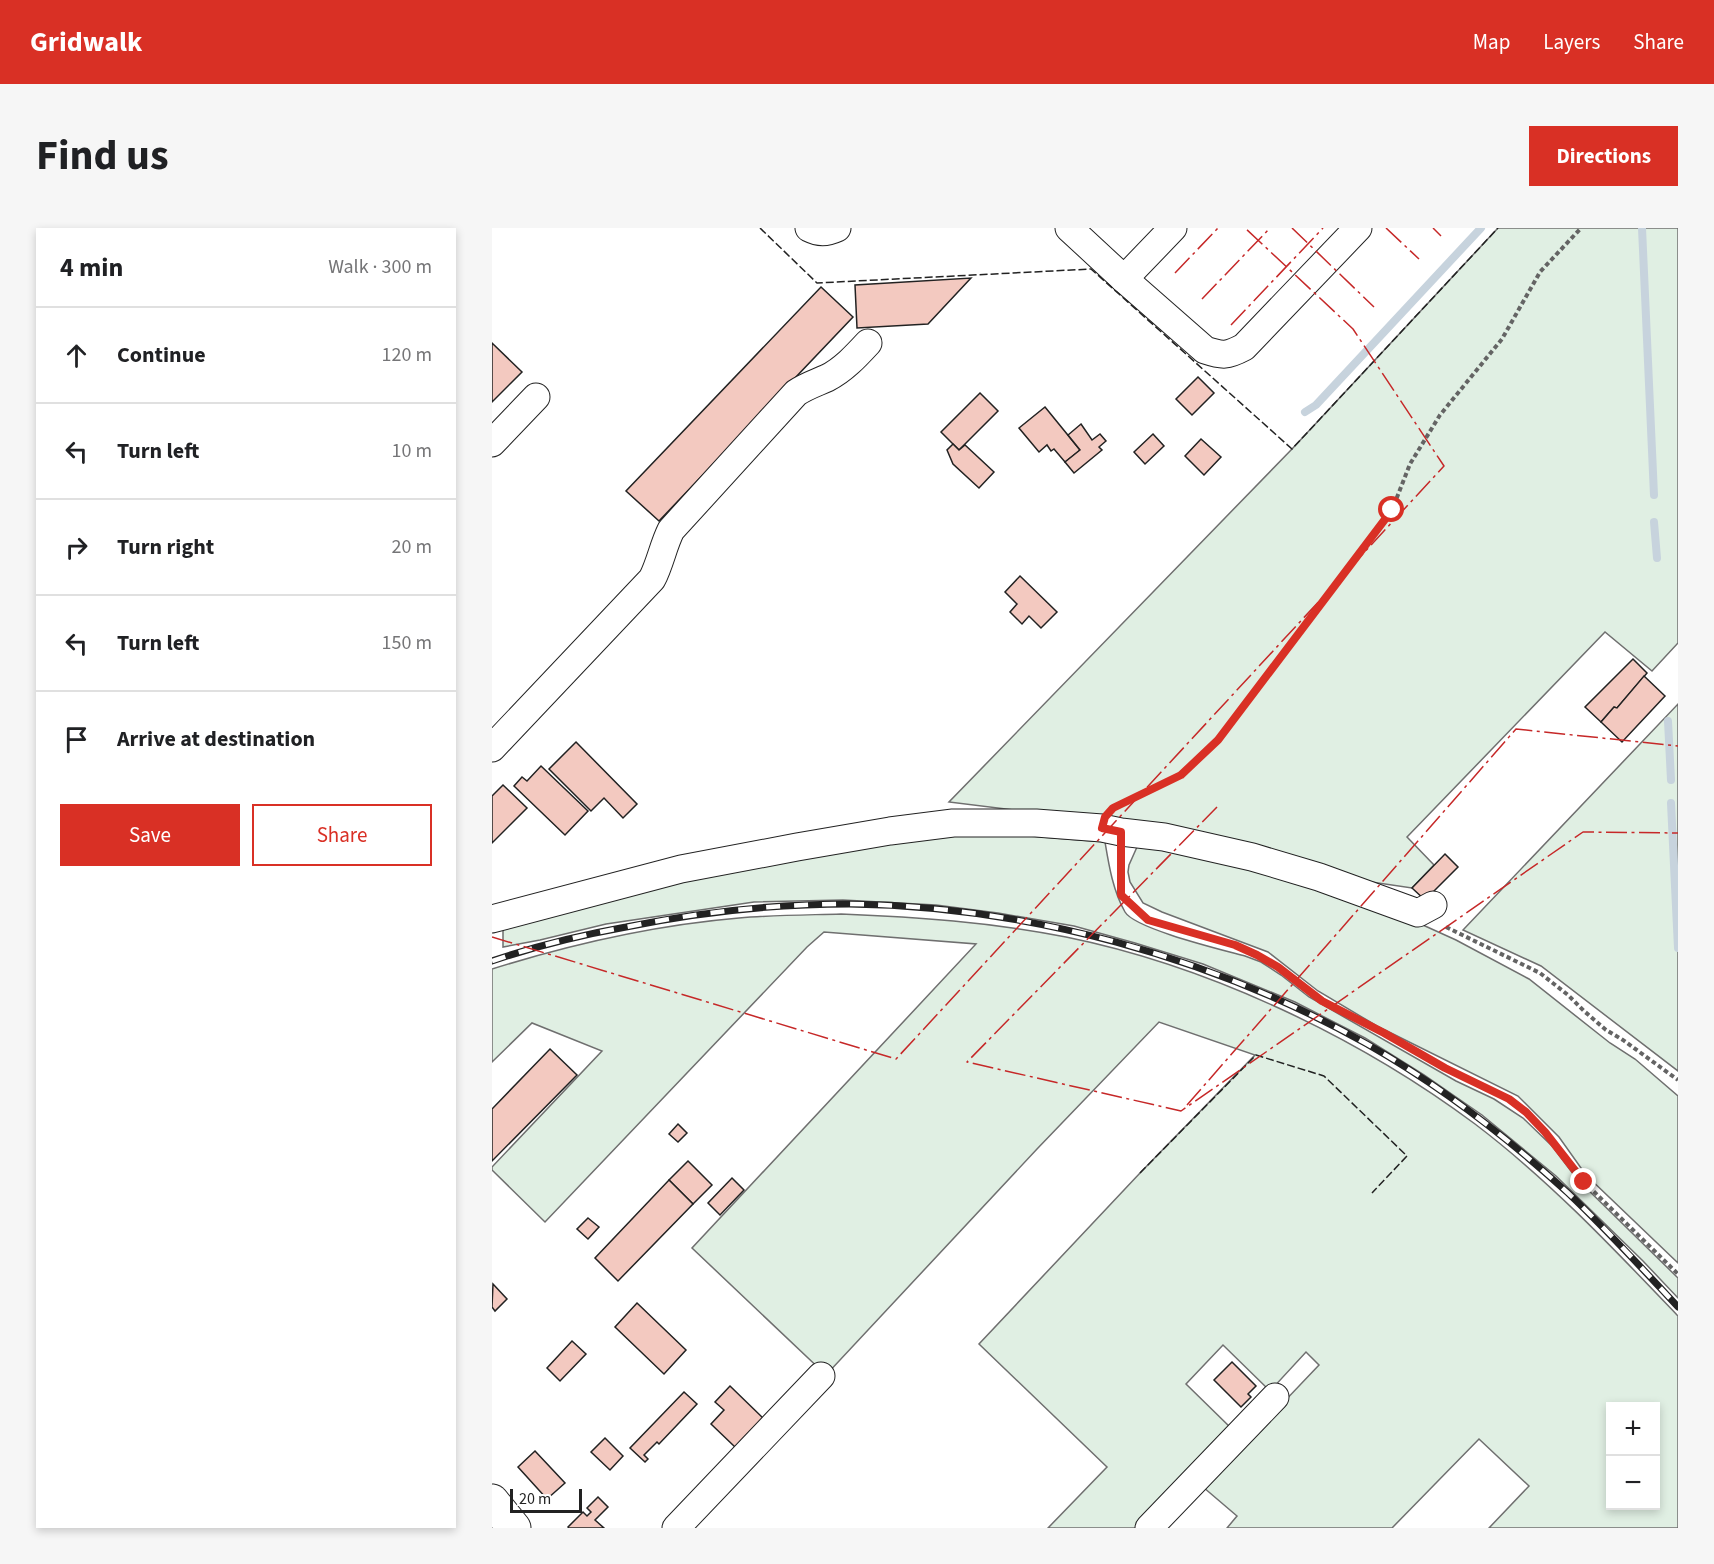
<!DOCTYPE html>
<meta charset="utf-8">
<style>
body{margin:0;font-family:"Source Sans 3",sans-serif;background:#f6f6f6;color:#202124}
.controls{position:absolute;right:18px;bottom:18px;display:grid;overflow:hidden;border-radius:0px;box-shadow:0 3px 9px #0003}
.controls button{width:54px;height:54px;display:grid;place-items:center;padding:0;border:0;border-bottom:2px solid #e0e0e0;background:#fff;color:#202124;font:30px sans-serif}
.scale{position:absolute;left:18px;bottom:15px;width:72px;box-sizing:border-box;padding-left:6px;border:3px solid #222;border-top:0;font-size:16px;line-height:21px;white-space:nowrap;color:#222;-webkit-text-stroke:4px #fff;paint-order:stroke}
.stop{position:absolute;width:18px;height:18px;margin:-14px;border:4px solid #d93025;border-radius:50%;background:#fff}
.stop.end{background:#d93025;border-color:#fff;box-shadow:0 2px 6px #0008}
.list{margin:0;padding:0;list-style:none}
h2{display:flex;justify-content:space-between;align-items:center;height:78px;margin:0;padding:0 24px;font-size:26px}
h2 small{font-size:20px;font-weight:400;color:#757577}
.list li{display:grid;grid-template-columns:39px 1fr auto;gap:18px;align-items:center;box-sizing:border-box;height:96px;padding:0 24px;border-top:2px solid #e0e0e0}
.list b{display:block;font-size:22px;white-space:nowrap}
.list em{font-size:20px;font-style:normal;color:#757577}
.actions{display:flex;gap:12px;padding:18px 24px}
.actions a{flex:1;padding:14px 0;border:2px solid #d93025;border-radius:0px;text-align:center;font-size:21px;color:#d93025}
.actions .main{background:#d93025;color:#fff}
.icon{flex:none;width:33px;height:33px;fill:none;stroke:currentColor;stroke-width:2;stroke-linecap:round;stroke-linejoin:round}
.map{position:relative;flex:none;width:1186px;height:1300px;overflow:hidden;border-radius:0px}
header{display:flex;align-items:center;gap:36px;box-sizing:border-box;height:84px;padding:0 30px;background:#d93025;color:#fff}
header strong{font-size:28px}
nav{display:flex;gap:33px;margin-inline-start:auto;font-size:21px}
.intro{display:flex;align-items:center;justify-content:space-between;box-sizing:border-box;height:144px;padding:0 36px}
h1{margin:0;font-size:42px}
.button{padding:15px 27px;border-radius:0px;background:#d93025;color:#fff;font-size:21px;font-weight:700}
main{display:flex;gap:36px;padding:0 36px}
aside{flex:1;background:#fff;border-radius:0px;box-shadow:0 3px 9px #0003}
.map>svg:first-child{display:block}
.green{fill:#e0efe3;stroke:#6f6f6f;stroke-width:1.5;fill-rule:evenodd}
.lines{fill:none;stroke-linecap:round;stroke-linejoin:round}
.stream{stroke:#c7d3dd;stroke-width:8}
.building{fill:#f3c9c0;stroke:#222;stroke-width:1.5}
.minor-casing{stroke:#222;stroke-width:29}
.major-casing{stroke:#222;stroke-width:35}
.path{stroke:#646464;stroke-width:4;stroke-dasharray:4.5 3;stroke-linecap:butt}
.minor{stroke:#fff;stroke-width:27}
.major{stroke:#fff;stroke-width:33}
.rail-casing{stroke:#222;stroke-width:7}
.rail{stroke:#fff;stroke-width:4.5;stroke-dasharray:14;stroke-linecap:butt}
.fence{stroke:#222;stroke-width:1.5;stroke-dasharray:8 3;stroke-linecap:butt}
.power{stroke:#c62828;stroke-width:1.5;stroke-dasharray:21 4.5 3 4.5;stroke-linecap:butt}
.route{stroke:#d93025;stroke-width:8}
</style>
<header>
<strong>Gridwalk</strong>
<nav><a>Map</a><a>Layers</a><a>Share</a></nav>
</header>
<div class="intro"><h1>Find us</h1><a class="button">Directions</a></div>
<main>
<aside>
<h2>4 min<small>Walk · 300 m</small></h2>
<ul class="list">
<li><svg class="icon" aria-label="ahead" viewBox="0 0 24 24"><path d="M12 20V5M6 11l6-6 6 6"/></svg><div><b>Continue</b></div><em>120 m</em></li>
<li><svg class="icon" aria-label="left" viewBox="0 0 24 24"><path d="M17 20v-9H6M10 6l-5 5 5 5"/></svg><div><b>Turn left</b></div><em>10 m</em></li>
<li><svg class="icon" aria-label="right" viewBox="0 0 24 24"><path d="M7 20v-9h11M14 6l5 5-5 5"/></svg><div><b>Turn right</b></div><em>20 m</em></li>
<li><svg class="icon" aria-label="left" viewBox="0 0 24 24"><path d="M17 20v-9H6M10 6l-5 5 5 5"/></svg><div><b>Turn left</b></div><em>150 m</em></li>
<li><svg class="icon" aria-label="arrive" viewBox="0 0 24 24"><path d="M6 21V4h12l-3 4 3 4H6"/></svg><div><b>Arrive at destination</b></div></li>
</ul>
<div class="actions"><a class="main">Save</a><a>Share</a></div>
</aside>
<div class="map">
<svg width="1186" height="1300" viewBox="0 0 1186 1300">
<rect width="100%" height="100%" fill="#fff"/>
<g class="green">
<path d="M1006 0H1186V415L1160 443 1113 404 915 609 942 637 920 660 866 652 580 589 457 574 800 221Z"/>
<path d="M1186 476V843L1049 738 971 702Z"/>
<path d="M433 605 513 606 613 614C617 638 621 663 633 684 643 701 731 722 753 728L769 734 789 747 817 769 964 853 1002 871 1031 890 1060 918 1085 951 1186 1050V1070L1151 1033 1064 948 990 887 932 847 873 810 803 774 711 736 643 715 582 698 506 685 444 677 351 672 262 674 114 696 48 712 11 719V696L166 652Z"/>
<path d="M645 619 706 626 760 637 922 693 964 712 1037 751 1118 815 1143 831 1186 868V1035L1094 947 1067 909 1026 868 885 798 826 763 776 724 670 684 651 675 638 654 636 644 637 637Z"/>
<path d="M349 686C424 689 499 694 574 709 717 738 866 809 983 896 1057 952 1122 1021 1186 1088V1300H997L1037 1258 987 1211 900 1300H735L745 1288 711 1259 827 1137 814 1124 778 1163 731 1117 694 1156 741 1202 646 1300H556L615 1239 487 1116 648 945 763 827 667 794 545 921 334 1147 200 1020 484 716 332 704 315 719 53 994 0 942V939L110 823 40 795 0 834V741C80 716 164 697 247 690 281 687 315 687 349 686ZM1118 1178H1164V1278H1118Z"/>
</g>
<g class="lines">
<g class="stream">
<path d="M1150 0 1162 267"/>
<path d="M813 184 824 177 989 0"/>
<path d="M1162 294 1165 330"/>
<path d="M1176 493 1179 552"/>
<path d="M1179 575 1186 720"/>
</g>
</g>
<g class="building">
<path d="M479 50 436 96 365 100 363 57Z"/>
<path d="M329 59 361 89 167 293 134 263Z"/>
<path d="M0 115 30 144 0 174Z"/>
<path d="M706 149 722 165 700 187 684 171Z"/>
<path d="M488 165 506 183 467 222 449 204Z"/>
<path d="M553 179 588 222 573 234 562 221 559 223 555 217 547 224 527 200Z"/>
<path d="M589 196 600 212 608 206 614 213 607 219 610 222 582 245 573 234 588 222 576 207Z"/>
<path d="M661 206 672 218 653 236 642 224Z"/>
<path d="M709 211 729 229 712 247 693 228Z"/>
<path d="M461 216 467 222 473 217 502 244 487 260 461 236 455 222Z"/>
<path d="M528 348 565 384 549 400 537 388 530 396 518 384 525 376 513 364Z"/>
<path d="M1141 431 1155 445 1125 480 1122 479 1109 494 1093 479Z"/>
<path d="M1152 448 1173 468 1130 514 1109 494 1122 479 1125 480Z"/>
<path d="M84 514 145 576 131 590 112 570 99 583 57 541Z"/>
<path d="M49 538 96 583 73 607 22 558 30 549 35 553Z"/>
<path d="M11 557 35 580 0 615V568Z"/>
<path d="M953 626 966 639 933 672 920 660Z"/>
<path d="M58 821 85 847 0 933V881Z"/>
<path d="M186 896 195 905 186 914 177 906Z"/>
<path d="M196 933 220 957 201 976 177 952Z"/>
<path d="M240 950 252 962 228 987 216 975Z"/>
<path d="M177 952 201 976 126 1053 103 1030Z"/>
<path d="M96 990 107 999 96 1011 85 1001Z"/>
<path d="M1 1056 15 1071 3 1083 0 1079Z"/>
<path d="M145 1075 194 1122 172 1146 123 1099Z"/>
<path d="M80 1113 94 1126 68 1153 55 1140Z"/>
<path d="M740 1134 764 1158 756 1166 759 1169 749 1179 722 1152Z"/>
<path d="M238 1158 271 1190 243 1219 219 1196 232 1182 223 1174Z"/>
<path d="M192 1164 205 1176 167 1216 165 1214 152 1227 156 1231 153 1234 138 1220Z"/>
<path d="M113 1210 131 1228 118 1242 99 1224Z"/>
<path d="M43 1223 73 1255 55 1271 26 1239Z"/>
<path d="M106 1269 116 1279 103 1292 112 1300H77L76 1299 91 1284 95 1288 99 1284 95 1280Z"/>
</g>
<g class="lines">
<defs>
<g id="minor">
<path d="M317 0C327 5 334 5 345 0"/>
<path d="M577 0 632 51 681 0"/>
<path d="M632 51 713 122C731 128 735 128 752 119L866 0"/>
<path d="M0 215 44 169"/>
<path d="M0 520 160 351C168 336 171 318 179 302L304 165C314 158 324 155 335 150 351 142 364 128 376 115"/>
<path d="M0 691 189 641 305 619 398 603 461 595H544L610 600 629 604 672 609 760 629 827 649 926 685 941 677"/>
<path d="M184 1300 329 1148"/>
<path d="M657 1300 783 1169"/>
</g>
<path id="major" d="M0 1273 22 1300"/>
</defs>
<use href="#minor" class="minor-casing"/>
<use href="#major" class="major-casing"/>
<g class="path">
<path d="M628 577 689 547 726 512 900 282 918 236 948 187 1010 111 1048 44 1089 0"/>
<path d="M629 628V667L656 692 743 717 765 727 786 739 830 773 892 805 953 840 1017 871 1034 884 1053 904 1092 954 1186 1046"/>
<path d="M954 699 1048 745 1076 767 1092 783 1114 802 1131 812 1186 852"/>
</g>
<use href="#minor" class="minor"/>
<use href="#major" class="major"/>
<defs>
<path id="rail" d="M0 733C44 718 89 707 134 699 208 684 282 676 357 676 534 678 720 729 875 816 947 857 1015 909 1076 965 1114 1001 1150 1040 1186 1079"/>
</defs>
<use href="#rail" class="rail-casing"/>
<use href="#rail" class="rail"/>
<g class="fence">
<path d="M268 0 325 55 599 41 800 221 1006 0"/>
<path d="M648 945 764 827 832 848 915 928 880 965"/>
</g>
<g class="power">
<path d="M800 0 882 79"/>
<path d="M894 0 927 31"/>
<path d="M941 0 949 8"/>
<path d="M683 45 726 0"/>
<path d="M710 71 778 0"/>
<path d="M739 97 831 0"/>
<path d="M725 579 475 834 689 883 1091 604 1186 605"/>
<path d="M0 709 404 831 952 238 861 101 753 0"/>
<path d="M695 877 1024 501 1186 518"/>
</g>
</g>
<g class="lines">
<path class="route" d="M900 282 726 512 689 547 621 580 613 589 610 600 629 604V667L656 692 743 717 765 727 786 739 830 773 892 805 953 840 1017 871 1034 884 1053 904 1092 954"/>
</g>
</svg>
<div class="controls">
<button>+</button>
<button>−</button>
</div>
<div class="scale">20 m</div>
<div class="stop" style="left:900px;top:282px"></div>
<div class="stop end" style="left:1092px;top:954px"></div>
</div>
</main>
